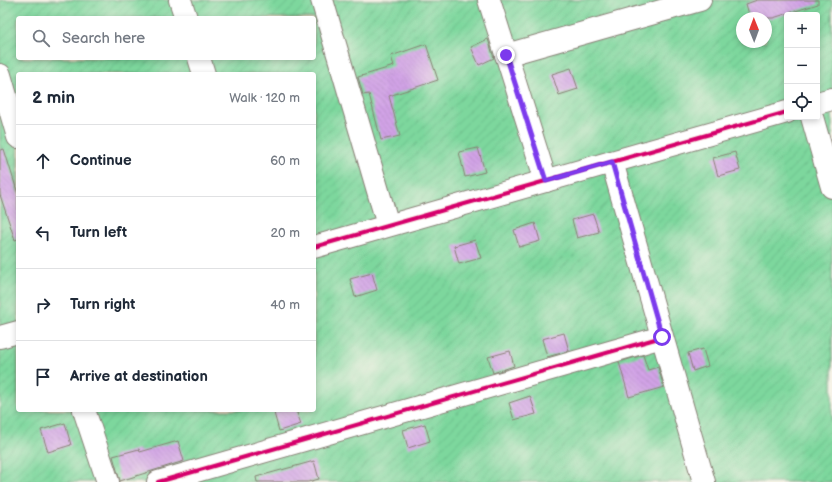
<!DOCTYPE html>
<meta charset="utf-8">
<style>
body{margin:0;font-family:"Balsamiq Sans",sans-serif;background:#f6f6f7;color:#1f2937}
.controls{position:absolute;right:12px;top:12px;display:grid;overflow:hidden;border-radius:4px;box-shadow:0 2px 6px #0003}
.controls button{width:36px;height:36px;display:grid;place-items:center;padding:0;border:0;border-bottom:1px solid #e0e1e3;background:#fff;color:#1f2937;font:20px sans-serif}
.compass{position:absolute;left:736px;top:12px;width:36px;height:36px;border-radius:50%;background:#fff;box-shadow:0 2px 6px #0003;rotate:359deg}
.stop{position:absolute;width:12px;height:12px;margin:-9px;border:3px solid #7c3aed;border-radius:50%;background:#fff}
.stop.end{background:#7c3aed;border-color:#fff;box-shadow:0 1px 4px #0008}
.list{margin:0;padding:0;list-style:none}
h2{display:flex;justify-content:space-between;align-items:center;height:52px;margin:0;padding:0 16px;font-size:17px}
h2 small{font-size:13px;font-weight:400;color:#747a83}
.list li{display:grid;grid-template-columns:26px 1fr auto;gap:12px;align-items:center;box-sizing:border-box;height:72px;padding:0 16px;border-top:1px solid #e0e1e3}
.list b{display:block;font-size:15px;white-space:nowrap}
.list em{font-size:13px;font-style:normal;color:#747a83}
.icon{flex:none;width:22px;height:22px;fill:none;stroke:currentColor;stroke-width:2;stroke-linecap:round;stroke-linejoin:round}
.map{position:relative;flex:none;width:832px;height:482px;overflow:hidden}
.search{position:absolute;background:#fff;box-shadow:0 2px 6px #0003;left:16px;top:16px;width:300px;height:44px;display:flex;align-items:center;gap:10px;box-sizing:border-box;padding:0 14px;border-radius:4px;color:#747a83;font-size:15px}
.panel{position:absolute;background:#fff;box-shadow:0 2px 6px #0003;left:16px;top:72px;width:300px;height:340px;border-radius:4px}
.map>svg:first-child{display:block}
.garden{fill:url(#garden-furrows);stroke:#4c7a5c;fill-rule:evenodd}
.building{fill:url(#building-back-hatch)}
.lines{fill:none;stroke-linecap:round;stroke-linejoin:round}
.minor-casing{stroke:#888075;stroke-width:24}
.minor{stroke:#fff;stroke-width:22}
.cycleway-casing{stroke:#f7f3e8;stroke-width:6}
.cycleway{stroke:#d6006c;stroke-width:4}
.route{stroke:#7c3aed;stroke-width:5}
</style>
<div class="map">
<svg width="832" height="482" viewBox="0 0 832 482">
<defs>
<pattern id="garden-furrows" width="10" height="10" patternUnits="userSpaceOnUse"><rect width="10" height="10" fill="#7dd79d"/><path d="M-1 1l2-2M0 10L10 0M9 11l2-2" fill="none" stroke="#6bb887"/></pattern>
<pattern id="building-back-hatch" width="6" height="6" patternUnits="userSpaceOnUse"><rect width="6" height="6" fill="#d1a3e6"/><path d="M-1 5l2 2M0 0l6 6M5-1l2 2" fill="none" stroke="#b38cc5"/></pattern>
</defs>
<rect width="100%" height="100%" fill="#f7f3e8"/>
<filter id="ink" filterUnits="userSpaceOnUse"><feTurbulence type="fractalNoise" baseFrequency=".025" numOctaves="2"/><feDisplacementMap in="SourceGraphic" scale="8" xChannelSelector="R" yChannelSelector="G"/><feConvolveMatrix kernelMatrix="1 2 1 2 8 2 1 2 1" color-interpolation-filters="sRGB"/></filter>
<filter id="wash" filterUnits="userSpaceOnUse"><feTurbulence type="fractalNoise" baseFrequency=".012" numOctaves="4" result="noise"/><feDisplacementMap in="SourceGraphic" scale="16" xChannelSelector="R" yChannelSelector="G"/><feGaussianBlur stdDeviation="0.9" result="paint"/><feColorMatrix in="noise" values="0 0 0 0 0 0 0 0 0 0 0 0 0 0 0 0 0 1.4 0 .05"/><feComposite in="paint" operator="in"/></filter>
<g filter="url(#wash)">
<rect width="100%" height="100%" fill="#f5e4ce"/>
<path class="garden" d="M0 0H832V482H0ZM787 15H817V117H787ZM18 18H314V58H18ZM742 18H766V42H742ZM18 74H314V410H18Z"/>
<g id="blocks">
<g class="building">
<path d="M757 0H818V4L773 18H750L746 4Z"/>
<path d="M488 39 494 58 479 65 471 47Z"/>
<path d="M426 44 438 80 389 96 400 136 381 140 369 94 363 95 358 77 394 66 391 56Z"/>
<path d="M571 68 578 89 559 95 552 74Z"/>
<path d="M478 148 485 172 465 177 459 152Z"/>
<path d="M4 149 18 194V239L15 240 0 195V150Z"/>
<path d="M735 152 740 170 718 176 713 158Z"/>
<path d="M593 214 599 232 577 238 572 220Z"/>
<path d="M535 223 540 241 519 247 514 230Z"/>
<path d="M475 240 481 258 459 264 454 246Z"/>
<path d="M372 273 377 290 355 297 350 279Z"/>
<path d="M564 333 569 351 547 357 542 339Z"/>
<path d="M703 349 708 366 693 371 688 353Z"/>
<path d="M510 351 514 366 493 373 488 357Z"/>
<path d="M643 355 648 370 658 367 664 387 629 397 619 362Z"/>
<path d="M530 396 536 414 514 420 509 403Z"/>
<path d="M284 410H296L301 424 279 431 274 413Z"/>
<path d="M65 423 71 445 48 452 41 430Z"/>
<path d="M425 424 430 441 408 448 403 430Z"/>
<path d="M178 441 184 461 120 481 113 456 139 449 140 452Z"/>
<path d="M314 461 319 479 308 482H257L256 477Z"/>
</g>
</g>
</g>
<g filter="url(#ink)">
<use href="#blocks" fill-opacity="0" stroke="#888075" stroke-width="1"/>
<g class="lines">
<defs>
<g id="minor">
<path d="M180 0 186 18"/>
<path d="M322 0 388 225"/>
<path d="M489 0 546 181"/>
<path d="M506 55 700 0"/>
<path d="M199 58 204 74"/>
<path d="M0 75 18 137"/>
<path d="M817 103 832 99"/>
<path d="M812 117 832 187"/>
<path d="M612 162 704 482"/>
<path d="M314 247 787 112"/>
<path d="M0 337 18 332"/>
<path d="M84 410 108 482"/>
<path d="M158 482 662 337"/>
</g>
</defs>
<use href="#minor" class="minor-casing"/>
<use href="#minor" class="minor"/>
<defs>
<g id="cycleway">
<path d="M314 247 787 112"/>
<path d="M158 482 662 337"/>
</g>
</defs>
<use href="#cycleway" class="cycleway-casing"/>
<use href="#cycleway" class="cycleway"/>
</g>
</g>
<g class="lines" filter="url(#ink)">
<path class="route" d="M506 55 546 181 612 162 662 337"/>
</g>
</svg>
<div class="controls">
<button>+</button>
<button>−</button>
<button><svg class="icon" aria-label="locate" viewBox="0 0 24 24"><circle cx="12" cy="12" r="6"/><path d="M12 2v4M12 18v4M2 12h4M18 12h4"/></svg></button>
</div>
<svg class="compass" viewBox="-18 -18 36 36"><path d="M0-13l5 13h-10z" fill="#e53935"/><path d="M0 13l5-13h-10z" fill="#747a83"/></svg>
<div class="stop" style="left:662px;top:337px"></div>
<div class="stop end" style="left:506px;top:55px"></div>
<div class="search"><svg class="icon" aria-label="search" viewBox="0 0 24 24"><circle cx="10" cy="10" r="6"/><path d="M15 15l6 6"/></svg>Search here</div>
<section class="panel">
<h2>2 min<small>Walk · 120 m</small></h2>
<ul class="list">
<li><svg class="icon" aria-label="ahead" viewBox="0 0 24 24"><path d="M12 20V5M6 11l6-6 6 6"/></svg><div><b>Continue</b></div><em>60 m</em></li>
<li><svg class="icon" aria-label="left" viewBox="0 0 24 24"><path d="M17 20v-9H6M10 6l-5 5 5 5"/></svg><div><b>Turn left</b></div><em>20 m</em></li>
<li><svg class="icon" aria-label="right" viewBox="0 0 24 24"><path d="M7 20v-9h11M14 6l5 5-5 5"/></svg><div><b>Turn right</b></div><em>40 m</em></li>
<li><svg class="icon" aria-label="arrive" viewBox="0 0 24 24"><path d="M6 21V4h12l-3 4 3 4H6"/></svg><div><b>Arrive at destination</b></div></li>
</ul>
</section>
</div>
